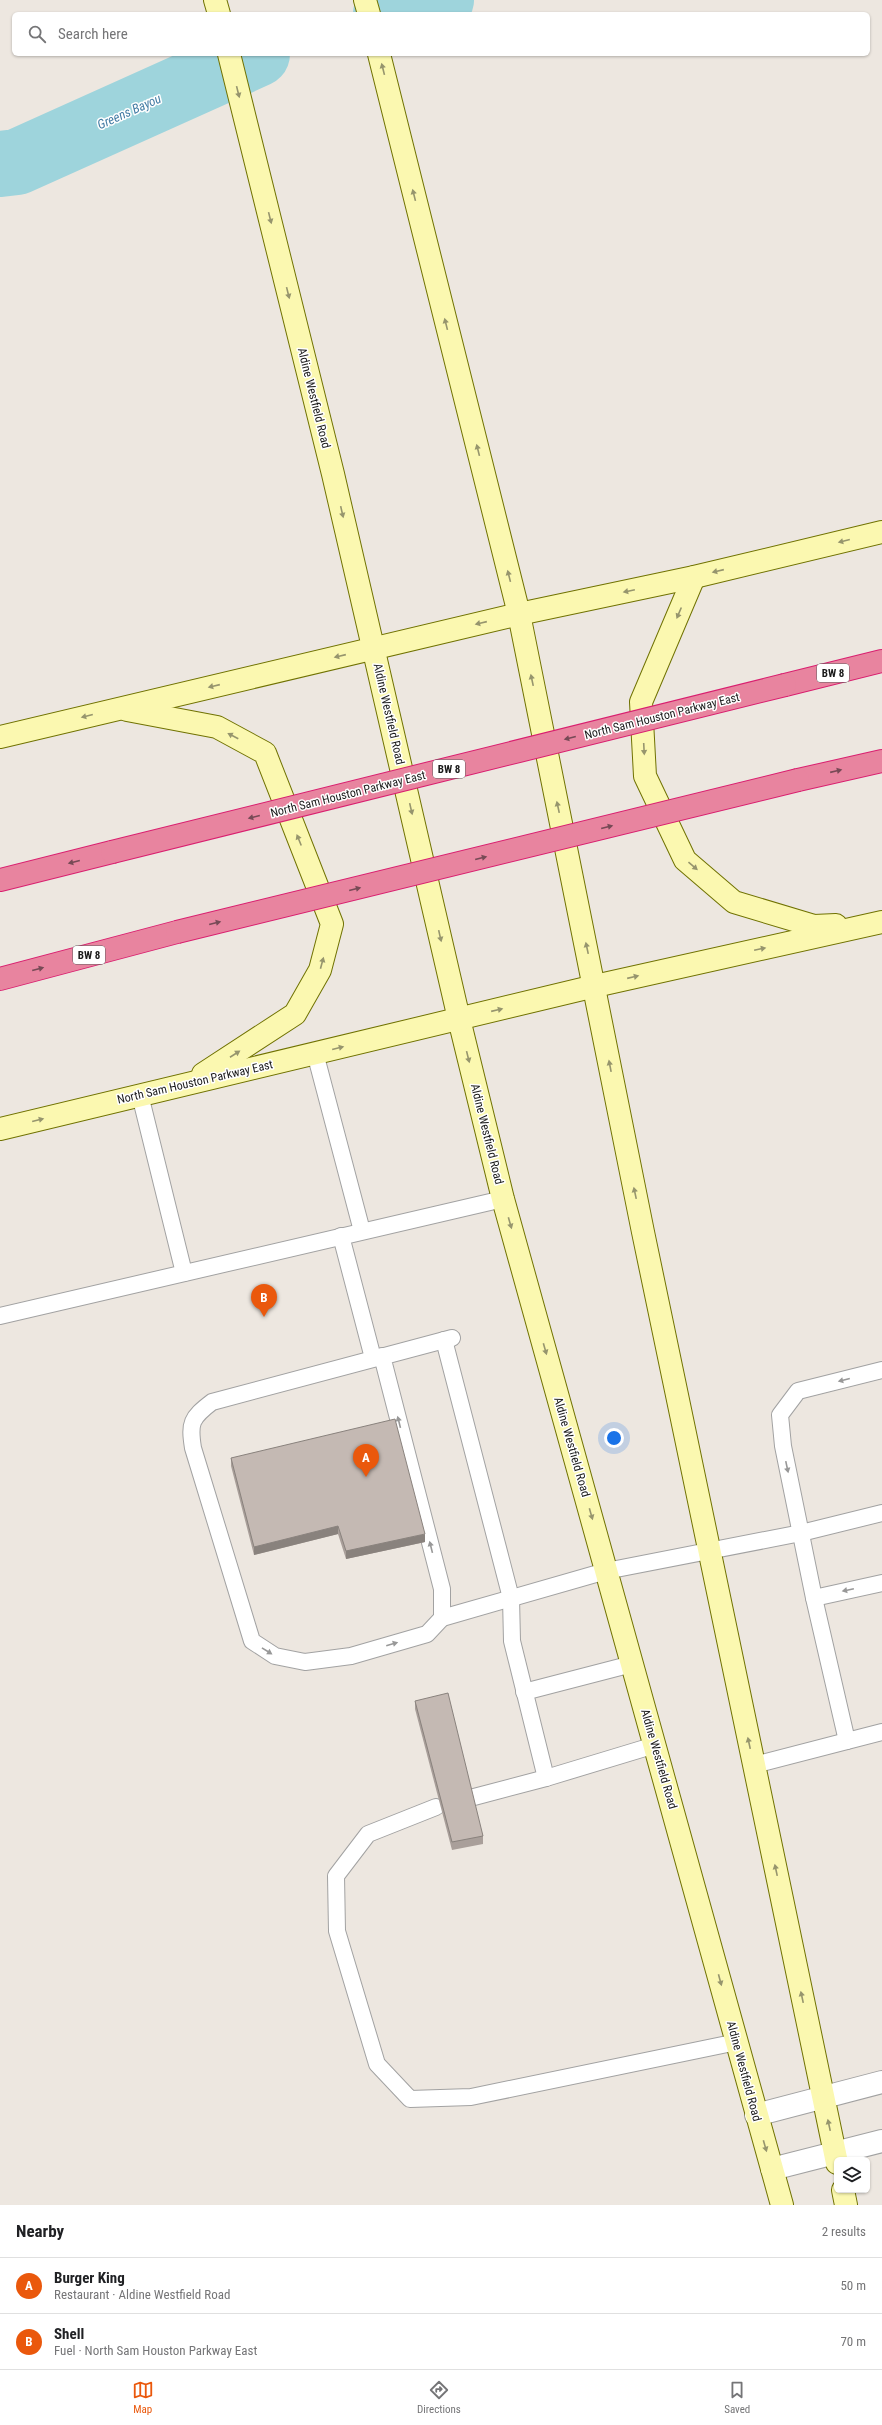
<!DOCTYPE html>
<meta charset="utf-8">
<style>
body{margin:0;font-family:"Roboto Condensed",sans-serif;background:#f2f2f2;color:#202124}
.controls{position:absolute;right:12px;bottom:12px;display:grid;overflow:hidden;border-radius:6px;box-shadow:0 1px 3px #0004}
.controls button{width:36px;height:36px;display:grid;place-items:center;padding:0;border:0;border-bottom:1px solid #e0e0e0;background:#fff;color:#202124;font:20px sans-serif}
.you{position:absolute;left:614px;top:1438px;width:14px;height:14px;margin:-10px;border:3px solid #fff;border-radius:50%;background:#1a73e8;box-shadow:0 0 0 6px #1a73e833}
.badge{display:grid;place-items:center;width:26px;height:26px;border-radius:50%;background:#ea580c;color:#fff;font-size:13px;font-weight:700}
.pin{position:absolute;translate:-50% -33px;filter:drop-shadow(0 1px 2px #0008)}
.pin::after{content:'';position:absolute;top:21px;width:14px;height:12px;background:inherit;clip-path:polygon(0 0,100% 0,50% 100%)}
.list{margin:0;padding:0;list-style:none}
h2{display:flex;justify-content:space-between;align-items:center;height:52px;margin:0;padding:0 16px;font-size:17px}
h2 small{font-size:13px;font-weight:400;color:#757577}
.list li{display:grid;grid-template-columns:26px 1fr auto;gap:12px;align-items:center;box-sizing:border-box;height:56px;padding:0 16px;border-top:1px solid #e0e0e0}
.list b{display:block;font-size:15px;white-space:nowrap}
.list p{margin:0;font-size:13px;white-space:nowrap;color:#757577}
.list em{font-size:13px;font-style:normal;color:#757577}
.icon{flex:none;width:22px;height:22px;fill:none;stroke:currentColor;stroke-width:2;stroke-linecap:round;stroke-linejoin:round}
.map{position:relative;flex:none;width:882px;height:2205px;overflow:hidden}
.search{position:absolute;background:#fff;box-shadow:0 1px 3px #0004;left:12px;right:12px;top:12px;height:44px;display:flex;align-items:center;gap:10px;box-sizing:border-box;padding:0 14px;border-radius:6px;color:#757577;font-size:15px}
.sheet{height:164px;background:#fff}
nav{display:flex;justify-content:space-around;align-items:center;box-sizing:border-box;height:56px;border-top:1px solid #e0e0e0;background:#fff;font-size:11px;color:#757577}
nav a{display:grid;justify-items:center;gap:2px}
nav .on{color:#ea580c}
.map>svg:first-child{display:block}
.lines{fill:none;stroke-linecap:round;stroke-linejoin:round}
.river{stroke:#9ed4dc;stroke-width:66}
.lane-casing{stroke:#a2a2a2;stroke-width:18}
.street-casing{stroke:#a2a2a2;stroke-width:24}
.secondary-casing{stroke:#707202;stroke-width:24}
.highway-casing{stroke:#d91f6f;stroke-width:24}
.lane{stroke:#fff;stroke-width:16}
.street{stroke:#fff;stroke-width:22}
.secondary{stroke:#fbf8b0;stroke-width:22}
.highway{stroke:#e8849f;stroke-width:22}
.highway-bridge-casing{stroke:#d91f6f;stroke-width:24;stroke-linecap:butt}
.highway-bridge{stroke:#e8849f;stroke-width:22}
.wall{fill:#a99f9a}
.shaded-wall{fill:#89827d}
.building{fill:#c4b9b3;stroke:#89827d}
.oneway{fill:#96956d}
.oneway2{fill:#774a56}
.oneway3{fill:#989898}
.labels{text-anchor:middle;stroke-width:3;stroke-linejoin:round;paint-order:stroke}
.shield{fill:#fff;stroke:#5f5f5f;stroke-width:1}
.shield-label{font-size:11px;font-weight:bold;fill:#1b1b1b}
.street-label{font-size:12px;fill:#1b1b1b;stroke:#fff}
.water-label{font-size:13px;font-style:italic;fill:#437ca4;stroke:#fff}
</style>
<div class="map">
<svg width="882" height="2205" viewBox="0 0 882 2205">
<rect width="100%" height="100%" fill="#ede7e0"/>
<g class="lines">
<g class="river">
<path d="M386 14 441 0"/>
<path d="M0 164 17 162 257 54"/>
</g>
<defs>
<g id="lane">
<path d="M315 1053 362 1231"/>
<path d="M140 1095 184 1273"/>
<path d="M341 1236 373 1358"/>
<path d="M0 1316 503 1199"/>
<path d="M444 1340 511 1598 512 1641 546 1778"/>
<path d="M382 1356 442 1589V1618L427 1634 351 1656 305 1662 275 1656 252 1641 193 1448C189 1423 191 1418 212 1402L452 1338"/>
<path d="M882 1370 798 1391 780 1415 783 1446 814 1598 847 1741 882 1732"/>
<path d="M814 1598 882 1583"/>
<path d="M442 1618 606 1571 801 1533 882 1513"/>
<path d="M524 1692 632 1664"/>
<path d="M754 1765 847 1741"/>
<path d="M474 1797 546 1778 655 1745"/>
<path d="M436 1807 368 1834 336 1876 337 1931 377 2064 410 2099 471 2097 737 2042"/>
</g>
<g id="street">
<path d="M756 2115 882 2082"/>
<path d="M772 2169 882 2141"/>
</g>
<g id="secondary">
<path d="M215 0 219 14"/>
<path d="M365 0 369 14"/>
<path d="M229 54 333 474 459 1019 503 1199 782 2205"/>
<path d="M379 54 519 614 643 1232 837 2163"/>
<path d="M694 577 641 702 645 776 685 860 734 902 814 926 836 925"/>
<path d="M127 710 217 727 265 753 332 924 320 970 295 1014 203 1074"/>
<path d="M0 737 519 614 694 577 882 532"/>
<path d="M0 1129 595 986 882 922"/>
<path d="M843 2190 846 2205"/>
</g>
<g id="highway">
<path d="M785 685 882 661"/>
<path d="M798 780 882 761"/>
<path d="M0 880 112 852"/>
<path d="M0 979 177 932"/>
</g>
</defs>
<use href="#lane" class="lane-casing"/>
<use href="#street" class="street-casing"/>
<use href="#secondary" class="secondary-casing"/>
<use href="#highway" class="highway-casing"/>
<use href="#lane" class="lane"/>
<use href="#street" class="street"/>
<use href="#secondary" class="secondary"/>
<use href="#highway" class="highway"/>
<defs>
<g id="highway-bridge">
<path d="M112 852 785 685"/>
<path d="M177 932 798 780"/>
</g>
</defs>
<use href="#highway-bridge" class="highway-bridge-casing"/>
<use href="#highway-bridge" class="highway-bridge"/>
</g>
<g class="wall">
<path d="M231 1458 425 1542 346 1559 338 1534 254 1555 231 1466Z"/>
<path d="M415 1701 483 1836V1844L452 1850 415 1709Z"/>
</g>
<g class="shaded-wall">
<path d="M338 1526V1534L254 1555V1547Z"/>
<path d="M425 1534V1542L346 1559V1551Z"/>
</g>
<g class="building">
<path d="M395 1419 425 1534 346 1551 338 1526 254 1547 231 1458Z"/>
<path d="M448 1693 483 1836 452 1842 415 1701Z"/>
</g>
<defs><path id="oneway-solid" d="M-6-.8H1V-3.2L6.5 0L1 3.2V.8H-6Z"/></defs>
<g class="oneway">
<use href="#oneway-solid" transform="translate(383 69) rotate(-104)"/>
<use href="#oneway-solid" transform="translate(238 92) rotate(76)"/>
<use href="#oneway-solid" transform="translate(414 195) rotate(-104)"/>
<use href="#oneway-solid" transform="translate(270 218) rotate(76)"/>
<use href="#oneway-solid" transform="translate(288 293) rotate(76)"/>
<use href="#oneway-solid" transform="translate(446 324) rotate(-104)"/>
<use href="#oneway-solid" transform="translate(478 450) rotate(-104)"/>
<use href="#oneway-solid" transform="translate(342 512) rotate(77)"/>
<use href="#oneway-solid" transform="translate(844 541) rotate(166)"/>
<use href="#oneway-solid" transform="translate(718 571) rotate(167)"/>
<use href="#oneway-solid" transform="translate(509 576) rotate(-104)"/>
<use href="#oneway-solid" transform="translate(629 591) rotate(168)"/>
<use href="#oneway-solid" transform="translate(679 613) rotate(113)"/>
<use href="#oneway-solid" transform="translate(481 623) rotate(167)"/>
<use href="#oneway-solid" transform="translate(340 656) rotate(167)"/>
<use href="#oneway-solid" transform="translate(532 680) rotate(-102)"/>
<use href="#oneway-solid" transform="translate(214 686) rotate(167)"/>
<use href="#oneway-solid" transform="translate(87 716) rotate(166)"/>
<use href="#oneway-solid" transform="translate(233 736) rotate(-152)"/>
<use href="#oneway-solid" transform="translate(644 749) rotate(87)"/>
<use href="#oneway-solid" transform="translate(558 807) rotate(-102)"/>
<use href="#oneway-solid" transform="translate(411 809) rotate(77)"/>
<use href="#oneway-solid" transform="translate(299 840) rotate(-112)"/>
<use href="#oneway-solid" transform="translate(693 866) rotate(41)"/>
<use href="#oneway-solid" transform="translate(440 936) rotate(77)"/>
<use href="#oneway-solid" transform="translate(587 948) rotate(-102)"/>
<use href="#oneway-solid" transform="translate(760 949) rotate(-12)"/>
<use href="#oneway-solid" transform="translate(322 963) rotate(-75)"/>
<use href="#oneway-solid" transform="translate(633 977) rotate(-13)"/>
<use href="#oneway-solid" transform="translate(497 1010) rotate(-13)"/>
<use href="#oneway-solid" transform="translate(338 1048) rotate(-14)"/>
<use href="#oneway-solid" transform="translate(235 1054) rotate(-33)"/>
<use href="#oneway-solid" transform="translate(468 1057) rotate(76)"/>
<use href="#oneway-solid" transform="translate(610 1066) rotate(-101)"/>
<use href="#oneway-solid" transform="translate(38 1120) rotate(-14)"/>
<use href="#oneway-solid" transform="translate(635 1193) rotate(-102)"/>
<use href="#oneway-solid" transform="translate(510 1223) rotate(74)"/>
<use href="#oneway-solid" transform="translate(545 1349) rotate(74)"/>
<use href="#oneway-solid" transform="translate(591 1514) rotate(74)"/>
<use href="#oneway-solid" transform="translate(749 1743) rotate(-102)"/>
<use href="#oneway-solid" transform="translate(776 1870) rotate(-102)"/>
<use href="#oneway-solid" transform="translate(720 1980) rotate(75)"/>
<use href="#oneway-solid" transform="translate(802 1997) rotate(-102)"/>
<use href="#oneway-solid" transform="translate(829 2125) rotate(-102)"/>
<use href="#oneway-solid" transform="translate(765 2146) rotate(74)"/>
</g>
<g class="oneway2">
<use href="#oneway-solid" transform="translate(570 738) rotate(166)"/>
<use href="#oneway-solid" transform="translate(836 771) rotate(-13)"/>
<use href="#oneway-solid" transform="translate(254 817) rotate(166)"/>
<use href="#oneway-solid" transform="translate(607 827) rotate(-14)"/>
<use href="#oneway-solid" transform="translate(481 858) rotate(-14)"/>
<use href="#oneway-solid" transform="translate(74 862) rotate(166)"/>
<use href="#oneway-solid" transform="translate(355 889) rotate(-14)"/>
<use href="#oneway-solid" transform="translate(215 923) rotate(-14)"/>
<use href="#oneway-solid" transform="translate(38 969) rotate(-15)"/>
</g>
<g class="oneway3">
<use href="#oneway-solid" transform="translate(844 1380) rotate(166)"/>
<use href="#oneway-solid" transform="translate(399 1422) rotate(-104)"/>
<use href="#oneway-solid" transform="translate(787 1467) rotate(78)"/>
<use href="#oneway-solid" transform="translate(431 1547) rotate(-104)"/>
<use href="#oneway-solid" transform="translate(848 1590) rotate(168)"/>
<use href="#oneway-solid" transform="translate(392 1644) rotate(-16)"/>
<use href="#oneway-solid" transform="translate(267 1651) rotate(32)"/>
</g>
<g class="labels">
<g class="shield">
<rect x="817" y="664" width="32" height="18" rx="3"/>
<rect x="433" y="760" width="32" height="18" rx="3"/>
<rect x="73" y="946" width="32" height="18" rx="3"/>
</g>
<g class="shield-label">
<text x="833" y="677">BW 8</text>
<text x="449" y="773">BW 8</text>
<text x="89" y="959">BW 8</text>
</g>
<g class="street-label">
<text transform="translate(314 398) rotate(76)" y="4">Aldine Westfield Road</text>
<text transform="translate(389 714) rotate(77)" y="4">Aldine Westfield Road</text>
<text transform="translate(662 716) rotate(-14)" y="4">North Sam Houston Parkway East</text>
<text transform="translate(348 794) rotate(-14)" y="4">North Sam Houston Parkway East</text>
<text transform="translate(195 1082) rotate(-13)" y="4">North Sam Houston Parkway East</text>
<text transform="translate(487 1134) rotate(76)" y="4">Aldine Westfield Road</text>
<text transform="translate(572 1447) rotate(74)" y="4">Aldine Westfield Road</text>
<text transform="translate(659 1759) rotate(74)" y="4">Aldine Westfield Road</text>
<text transform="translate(744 2071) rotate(75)" y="4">Aldine Westfield Road</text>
</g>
<g class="water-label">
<text transform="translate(129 111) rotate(-24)" y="5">Greens Bayou</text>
</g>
</g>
</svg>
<div class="controls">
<button><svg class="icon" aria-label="layers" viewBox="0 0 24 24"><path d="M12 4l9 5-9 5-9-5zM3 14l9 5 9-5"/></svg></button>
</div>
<div class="you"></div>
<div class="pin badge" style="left:366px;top:1477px">A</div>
<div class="pin badge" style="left:264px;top:1317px">B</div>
<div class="search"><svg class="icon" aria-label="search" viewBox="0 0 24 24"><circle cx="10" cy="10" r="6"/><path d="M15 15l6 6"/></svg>Search here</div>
</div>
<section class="sheet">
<h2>Nearby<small>2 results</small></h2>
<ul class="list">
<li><span class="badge">A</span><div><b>Burger King</b><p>Restaurant · Aldine Westfield Road</p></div><em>50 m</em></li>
<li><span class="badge">B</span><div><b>Shell</b><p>Fuel · North Sam Houston Parkway East</p></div><em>70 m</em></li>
</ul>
</section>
<nav>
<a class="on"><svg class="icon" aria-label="map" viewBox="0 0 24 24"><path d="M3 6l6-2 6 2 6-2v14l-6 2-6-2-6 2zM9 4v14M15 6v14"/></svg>Map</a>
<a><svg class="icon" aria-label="directions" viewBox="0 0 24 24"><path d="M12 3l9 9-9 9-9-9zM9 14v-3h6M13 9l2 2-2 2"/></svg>Directions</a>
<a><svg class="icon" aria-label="saved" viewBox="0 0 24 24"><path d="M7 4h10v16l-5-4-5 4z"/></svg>Saved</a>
</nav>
